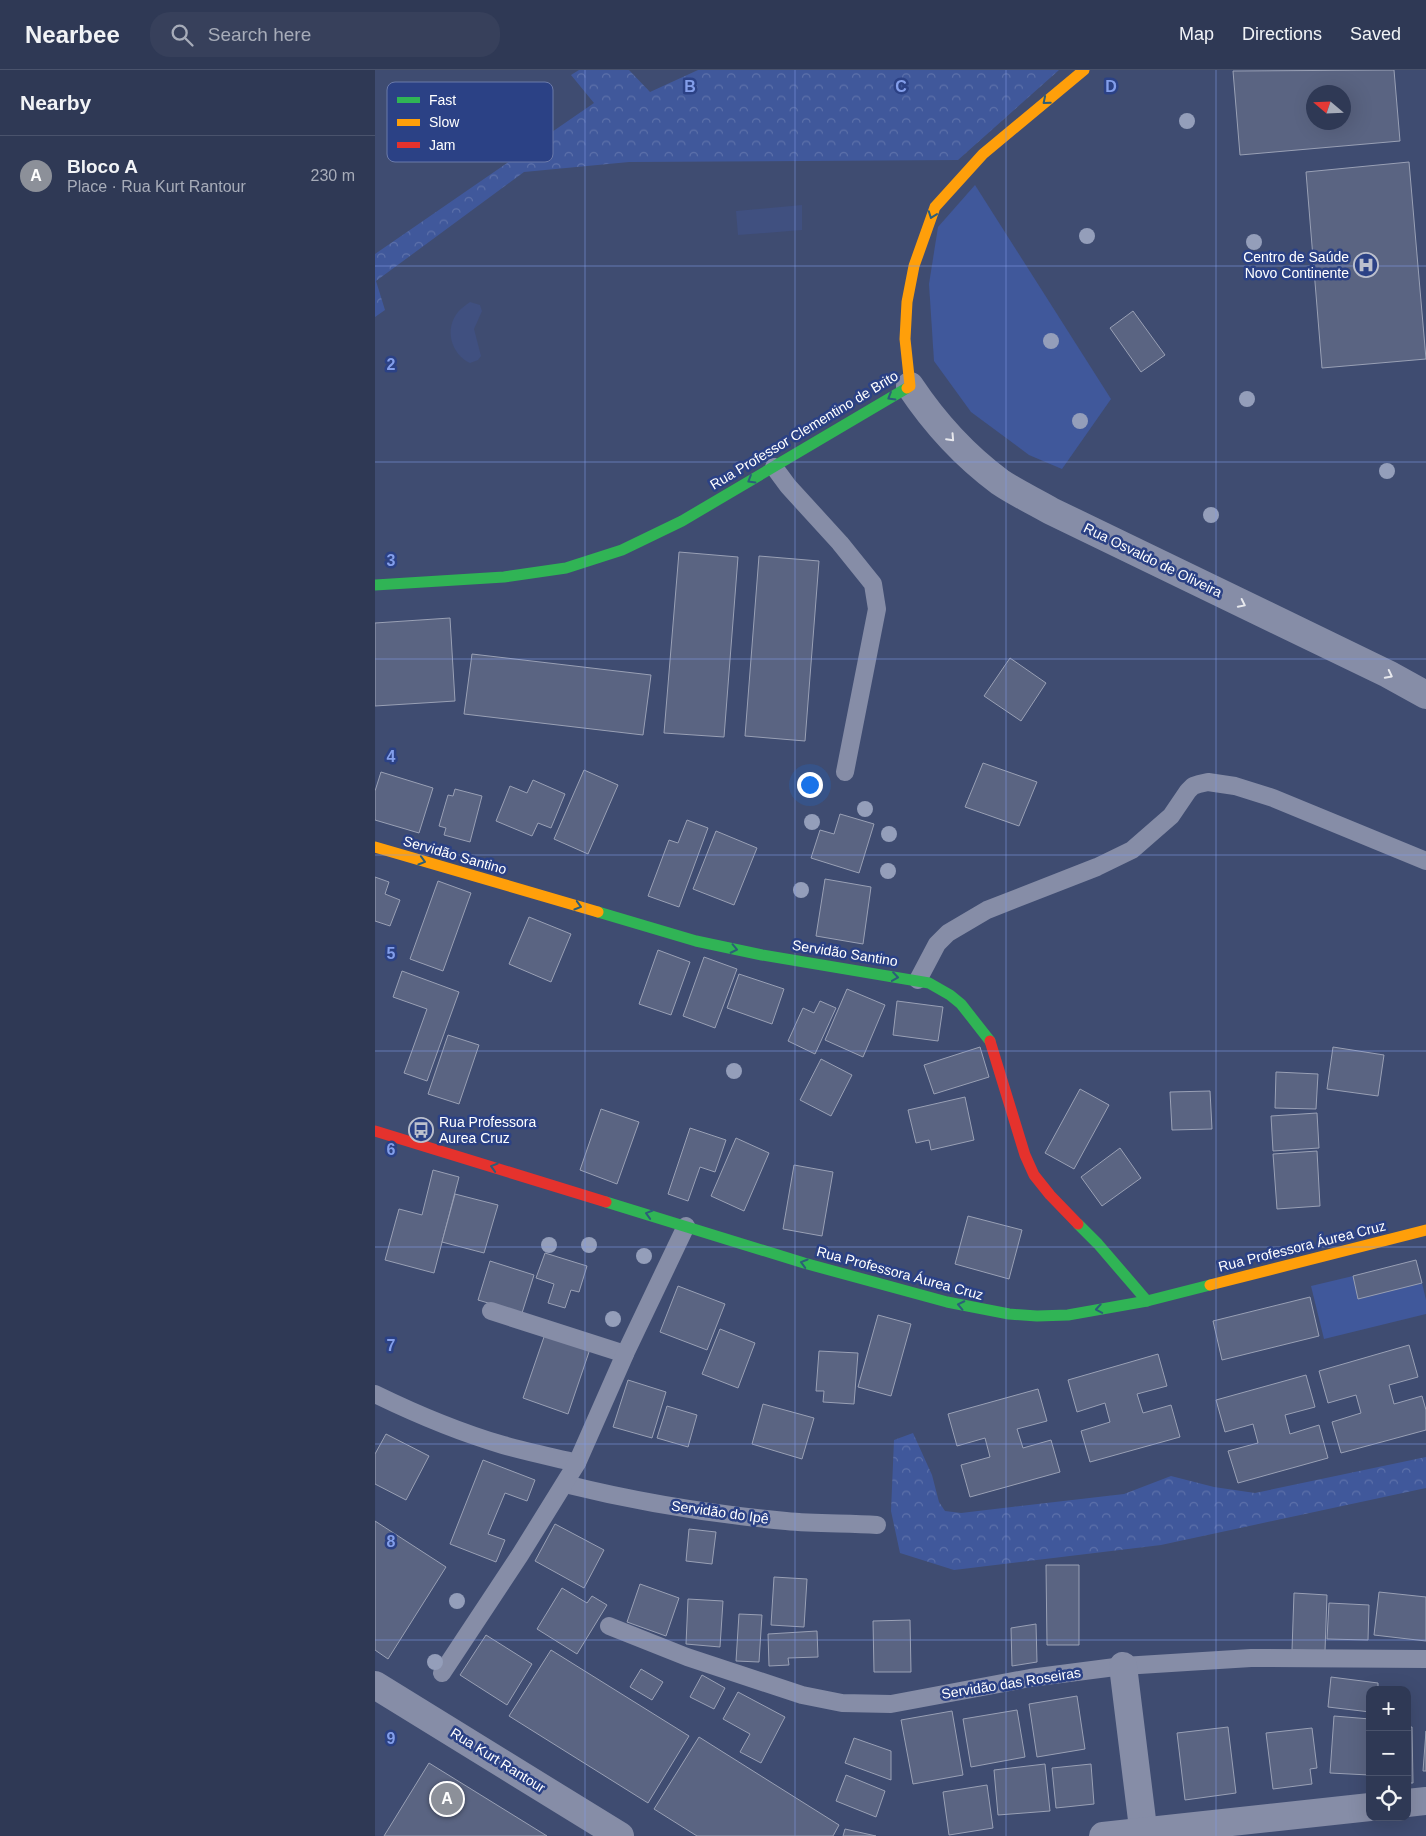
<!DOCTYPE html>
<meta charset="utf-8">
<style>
body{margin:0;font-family:Arial,sans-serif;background:#37405b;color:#f1f3f6}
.controls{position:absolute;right:15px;bottom:15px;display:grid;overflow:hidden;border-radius:10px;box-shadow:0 5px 20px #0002}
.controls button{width:45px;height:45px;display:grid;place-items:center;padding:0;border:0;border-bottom:1px solid #4a536c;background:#2f3955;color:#f1f3f6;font:25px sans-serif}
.compass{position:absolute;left:931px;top:15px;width:45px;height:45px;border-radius:50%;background:#2f3955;box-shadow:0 5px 20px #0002;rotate:289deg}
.you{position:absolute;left:434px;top:714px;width:18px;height:18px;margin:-12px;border:4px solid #fff;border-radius:50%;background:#1a73e8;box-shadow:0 0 0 8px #1a73e833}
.badge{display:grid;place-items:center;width:32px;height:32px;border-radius:50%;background:#8c9099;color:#fff;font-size:16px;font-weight:700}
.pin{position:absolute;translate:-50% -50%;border:2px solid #fff;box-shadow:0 1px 5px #0006}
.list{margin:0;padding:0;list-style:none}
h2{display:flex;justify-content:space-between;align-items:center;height:65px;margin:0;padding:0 20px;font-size:21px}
h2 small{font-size:16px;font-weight:400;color:#a7acb9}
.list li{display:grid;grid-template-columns:32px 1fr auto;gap:15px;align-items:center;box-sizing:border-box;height:80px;padding:0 20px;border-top:1px solid #4a536c}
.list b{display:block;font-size:19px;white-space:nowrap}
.list p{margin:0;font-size:16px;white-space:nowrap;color:#a7acb9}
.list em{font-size:16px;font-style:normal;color:#a7acb9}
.icon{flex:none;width:28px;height:28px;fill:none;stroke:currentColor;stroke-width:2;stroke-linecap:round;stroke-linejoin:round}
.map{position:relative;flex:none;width:1051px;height:1766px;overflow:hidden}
header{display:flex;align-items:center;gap:30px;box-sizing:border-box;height:70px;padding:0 25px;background:#2f3955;border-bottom:1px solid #4a536c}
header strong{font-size:24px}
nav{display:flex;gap:28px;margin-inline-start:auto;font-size:18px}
.search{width:350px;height:45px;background:#37405b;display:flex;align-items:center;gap:12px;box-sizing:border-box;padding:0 18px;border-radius:20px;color:#a7acb9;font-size:19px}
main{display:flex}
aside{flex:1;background:#2f3955}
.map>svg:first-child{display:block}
.green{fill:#40589b}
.forest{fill:url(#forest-crowns)}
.water{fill:#405080}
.building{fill:#5a6482;stroke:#99a0b5;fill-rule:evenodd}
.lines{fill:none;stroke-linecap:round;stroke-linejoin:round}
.lane{stroke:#868da7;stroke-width:18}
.street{stroke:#868da7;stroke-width:28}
.fast{stroke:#30b455;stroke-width:11}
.slow{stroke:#ff9f0a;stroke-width:11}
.jam{stroke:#e5322d;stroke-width:11}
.tree{fill:#949eba}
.oneway{stroke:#2c5e79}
.oneway2{stroke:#e7e8ed}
.grid{fill:none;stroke:#839eea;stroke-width:1;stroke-opacity:0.55}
.labels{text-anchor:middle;stroke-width:5;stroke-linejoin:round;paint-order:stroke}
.poi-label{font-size:14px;fill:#fff;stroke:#2b4185;text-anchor:end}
.street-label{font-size:14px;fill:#fff;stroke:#2b4185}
.key{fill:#2b4185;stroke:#6b7aaa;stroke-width:1}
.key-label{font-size:14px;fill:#fff}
.grid-label{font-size:16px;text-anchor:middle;font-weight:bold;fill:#839eea;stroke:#2b4185;stroke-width:5;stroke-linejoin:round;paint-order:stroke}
</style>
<header>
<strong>Nearbee</strong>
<div class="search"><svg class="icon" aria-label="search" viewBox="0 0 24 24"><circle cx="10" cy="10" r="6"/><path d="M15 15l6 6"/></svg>Search here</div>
<nav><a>Map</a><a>Directions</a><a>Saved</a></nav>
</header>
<main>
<aside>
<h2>Nearby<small></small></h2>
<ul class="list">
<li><span class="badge">A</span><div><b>Bloco A</b><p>Place · Rua Kurt Rantour</p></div><em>230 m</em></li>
</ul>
</aside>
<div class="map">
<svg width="1051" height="1766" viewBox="0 0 1051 1766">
<defs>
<pattern id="forest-crowns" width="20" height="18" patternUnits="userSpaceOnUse" patternTransform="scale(1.25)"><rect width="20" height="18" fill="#40589b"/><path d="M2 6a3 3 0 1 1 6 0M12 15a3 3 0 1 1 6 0" fill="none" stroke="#5d71aa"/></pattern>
</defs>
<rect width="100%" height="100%" fill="#3f4c71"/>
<g class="green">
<path d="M600 115 736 329 687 399 654 385 596 342 559 291 554 214 563 157Z"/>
<path d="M978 1206 983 1229 1047 1213 1051 1230V1244L949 1269 936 1216Z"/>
</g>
<g class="forest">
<path d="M204 0H254L275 22 323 0H684L583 90 254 92 149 102 1 211 10 240 0 247V184L219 33 196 5Z"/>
<path d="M538 1363 557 1405 564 1432 570 1441 586 1443 749 1424 796 1406 839 1417 880 1423 1051 1387V1418L786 1475 579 1500 525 1483 516 1441 519 1370Z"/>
</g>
<g class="water">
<path d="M427 135V160L363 165 361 141Z"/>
<path d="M95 232 105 235 107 241 99 259 106 286 103 290 95 293C76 284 69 259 83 242 86 238 91 235 95 232Z"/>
</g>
<g class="building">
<path d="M1019 0 1025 71 865 85 858 1ZM938 22H968V52H938Z"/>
<path d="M1034 92 1051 289 947 298 931 102Z"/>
<path d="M758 241 790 285 766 302 735 258Z"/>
<path d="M304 482 363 487 349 667 289 663Z"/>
<path d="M384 486 444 491 430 671 370 666Z"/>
<path d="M75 548 80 631 0 636V553Z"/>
<path d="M97 584 276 605 268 665 89 644Z"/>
<path d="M635 588 671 613 646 651 609 626Z"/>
<path d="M608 693 662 712 644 756 590 737Z"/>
<path d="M209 700 243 715 213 784 179 769Z"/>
<path d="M6 702 58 718 44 763 0 750V721Z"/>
<path d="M158 710 190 724 176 758 163 753 157 766 121 751 135 716 152 723Z"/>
<path d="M80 719 107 726 95 772 69 765 71 758 64 756 73 725 78 726Z"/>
<path d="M465 744 499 754 484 803 436 788 445 760 459 764Z"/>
<path d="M312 750 333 758 304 837 273 826 294 770 303 773Z"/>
<path d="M341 761 382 778 359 835 318 819Z"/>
<path d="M0 807 14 812 10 824 25 830 15 856 0 851Z"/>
<path d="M450 809 496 817 488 874 441 866Z"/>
<path d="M63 811 96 823 68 901 35 889Z"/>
<path d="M154 847 196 864 176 912 134 894Z"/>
<path d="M283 880 315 892 296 945 264 934Z"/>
<path d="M329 887 362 899 340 958 308 946Z"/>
<path d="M27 901 84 922 52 1011 29 1003 52 939 18 927Z"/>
<path d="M364 904 409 919 397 954 352 938Z"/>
<path d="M472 919 510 935 488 987 450 970Z"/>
<path d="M445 931 461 938 440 984 413 971 428 938 439 943Z"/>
<path d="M522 931 568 937 563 971 518 965Z"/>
<path d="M73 965 104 975 84 1034 53 1024Z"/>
<path d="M605 977 614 1007 559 1024 549 995Z"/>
<path d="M958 977 1009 985 1003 1026 952 1019Z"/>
<path d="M446 989 477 1005 456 1046 425 1030Z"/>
<path d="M901 1002 943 1004 941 1039 900 1038Z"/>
<path d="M705 1019 734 1035 699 1099 670 1083Z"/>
<path d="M835 1021 837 1059 797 1060 795 1022Z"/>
<path d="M590 1027 599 1070 556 1080 554 1070 541 1073 533 1040Z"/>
<path d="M226 1039 264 1052 242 1114 205 1100Z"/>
<path d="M942 1043 944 1078 898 1081 896 1046Z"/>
<path d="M315 1058 351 1070 340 1102 325 1097 313 1131 293 1124Z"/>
<path d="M361 1068 394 1083 369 1141 336 1126Z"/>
<path d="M745 1078 766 1108 727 1136 706 1107Z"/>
<path d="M942 1081 945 1136 902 1139 898 1084Z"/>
<path d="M419 1095 458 1102 447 1166 408 1159Z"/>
<path d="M58 1100 84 1107 59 1203 10 1190 24 1139 47 1145Z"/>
<path d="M80 1124 123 1135 109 1183 67 1172Z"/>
<path d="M593 1146 647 1160 634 1209 580 1194Z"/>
<path d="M170 1183 212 1196 204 1222 196 1220 190 1238 173 1233 179 1214 161 1208Z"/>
<path d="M1041 1190 1047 1213 983 1229 978 1206Z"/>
<path d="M115 1191 159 1205 147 1243 103 1230Z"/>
<path d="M303 1216 350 1234 332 1280 285 1262Z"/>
<path d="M935 1227 944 1266 847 1290 838 1251Z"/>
<path d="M503 1245 536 1254 516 1326 483 1317Z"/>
<path d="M345 1259 380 1273 363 1318 327 1304Z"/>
<path d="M170 1264 215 1279 193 1344 148 1328Z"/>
<path d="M1034 1275 1043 1307 1014 1315 1019 1334 1047 1326 1051 1340V1360L966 1383 957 1352 986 1343 981 1325 953 1333 944 1301Z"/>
<path d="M444 1281 483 1283 479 1334 448 1332 449 1321H441Z"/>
<path d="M783 1284 792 1316 762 1324 768 1343 796 1335 805 1367 715 1392 706 1361 735 1352 730 1333 702 1342 693 1310Z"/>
<path d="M931 1305 940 1337 910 1345 915 1364 944 1355 953 1388 863 1413 853 1381 883 1373 878 1354 850 1362 841 1330Z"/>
<path d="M253 1310 291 1322 277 1368 238 1357Z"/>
<path d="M663 1319 672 1351 642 1359 648 1378 676 1370 685 1402 595 1427 586 1395 615 1387 610 1368 582 1376 573 1344Z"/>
<path d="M388 1334 439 1348 427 1389 377 1374Z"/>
<path d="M292 1336 322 1345 313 1377 282 1368Z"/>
<path d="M11 1364 54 1386 31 1430 0 1414V1384Z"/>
<path d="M108 1390 160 1410 152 1431 130 1423 113 1464 130 1470 121 1492 75 1474Z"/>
<path d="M0 1451 71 1497 13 1589 0 1580Z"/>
<path d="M180 1454 229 1480 209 1518 160 1491Z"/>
<path d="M314 1459 341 1462 337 1494 311 1491Z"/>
<path d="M671 1495H704V1575H672Z"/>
<path d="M399 1507 432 1509 429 1557 396 1555Z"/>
<path d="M265 1514 304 1528 291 1566 252 1552Z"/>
<path d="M187 1518 212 1533 217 1526 232 1535 202 1584 162 1559Z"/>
<path d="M1004 1522 1051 1527V1571L999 1565Z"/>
<path d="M919 1523 952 1525 950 1581 917 1580Z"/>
<path d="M313 1529 348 1531 345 1577 311 1574Z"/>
<path d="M954 1533 994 1535 993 1570 952 1569Z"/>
<path d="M364 1544 387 1545 384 1592 361 1591Z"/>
<path d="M535 1550 536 1602H499L498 1551Z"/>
<path d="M661 1554 662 1592 637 1596 636 1558Z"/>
<path d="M442 1561 443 1587 413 1588 414 1595 394 1596 393 1564Z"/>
<path d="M111 1565 157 1594 132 1635 85 1605Z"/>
<path d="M176 1580 314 1666 273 1733 134 1646Z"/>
<path d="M266 1599 288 1612 277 1630 255 1617Z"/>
<path d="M327 1605 350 1618 339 1639 315 1627Z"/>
<path d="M956 1607 1003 1613V1620H995V1642L953 1637Z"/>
<path d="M363 1622 410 1647 386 1693 365 1682 375 1664 348 1649Z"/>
<path d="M702 1626 710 1679 662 1687 654 1634Z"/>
<path d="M642 1640 650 1687 596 1697 588 1649Z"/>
<path d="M577 1641 588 1705 538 1714 526 1650Z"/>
<path d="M959 1646 995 1649 994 1705 955 1703Z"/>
<path d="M853 1657 861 1723 810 1730 802 1663Z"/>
<path d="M1032 1657H1037L1038 1713H1032Z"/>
<path d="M937 1658 942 1698 935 1699 937 1714 898 1719 891 1663Z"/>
<path d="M1051 1661V1701H1048Z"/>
<path d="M324 1667 464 1755 458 1766H322L279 1739Z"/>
<path d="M479 1668 516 1681V1710L470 1693Z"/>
<path d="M54 1693 172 1766H9Z"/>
<path d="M670 1694 675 1741 623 1745 619 1700Z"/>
<path d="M716 1694 719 1734 681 1738 677 1698Z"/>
<path d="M471 1705 510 1721 501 1747 461 1731Z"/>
<path d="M612 1715 618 1758 574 1765 568 1722Z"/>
<path d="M470 1759 501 1766H468Z"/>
</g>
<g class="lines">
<g class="lane">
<path d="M399 397 413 416 465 473 498 514 502 539 470 702"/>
<path d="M543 910 562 874 573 863 612 840 722 797 757 780 796 746 813 721 818 716 824 714 833 712 860 716 898 728 1051 791"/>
<path d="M116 1241 250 1284"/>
<path d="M0 1324C41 1344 84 1362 128 1375 152 1382 177 1387 202 1393"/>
<path d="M190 1414C262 1432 336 1444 411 1451 441 1454 472 1453 502 1455"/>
<path d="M234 1556 312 1587 427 1625 467 1633 516 1634 655 1608 748 1596 876 1588 1051 1589"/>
<path d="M67 1603 145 1485 202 1393 250 1284 311 1156"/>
</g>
<g class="street">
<path d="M535 316C559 352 590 386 625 412 641 423 659 431 676 441L1013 604 1051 625"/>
<path d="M748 1596 769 1766"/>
<path d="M0 1615 245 1766"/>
<path d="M1032 1733 1051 1731"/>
<path d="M728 1766 995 1737"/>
</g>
<g class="fast">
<path d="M0 515 129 507 191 498 247 480 307 451 532 318"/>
<path d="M223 842 321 871 387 885 554 913 575 925 586 934 615 971"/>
<path d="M231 1132 429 1193 572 1232 634 1244 662 1246 693 1245 772 1231 835 1215"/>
<path d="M703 1154 723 1174 772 1231"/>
</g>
<g class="slow">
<path d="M532 318 535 316 530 269 532 232 539 196 560 137 608 84 709 0"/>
<path d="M0 777 223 842"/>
<path d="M835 1215 1051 1160"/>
</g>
<g class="jam">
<path d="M615 971 650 1085 659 1105 675 1125 703 1154"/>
<path d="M0 1061 231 1132"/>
</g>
</g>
<g class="tree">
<circle cx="812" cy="51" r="8"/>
<circle cx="712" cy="166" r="8"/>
<circle cx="879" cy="172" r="8"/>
<circle cx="676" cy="271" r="8"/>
<circle cx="872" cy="329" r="8"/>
<circle cx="705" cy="351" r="8"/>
<circle cx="1012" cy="401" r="8"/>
<circle cx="836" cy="445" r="8"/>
<circle cx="490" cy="739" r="8"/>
<circle cx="437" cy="752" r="8"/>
<circle cx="514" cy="764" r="8"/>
<circle cx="513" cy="801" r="8"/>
<circle cx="426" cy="820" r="8"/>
<circle cx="359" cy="1001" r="8"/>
<circle cx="174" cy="1175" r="8"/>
<circle cx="214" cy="1175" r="8"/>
<circle cx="269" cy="1186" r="8"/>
<circle cx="238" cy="1249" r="8"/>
<circle cx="82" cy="1531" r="8"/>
<circle cx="60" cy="1592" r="8"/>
</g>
<defs><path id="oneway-chevron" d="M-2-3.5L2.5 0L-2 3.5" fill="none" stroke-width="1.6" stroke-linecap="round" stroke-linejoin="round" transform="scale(1.25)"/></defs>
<g class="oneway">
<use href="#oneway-chevron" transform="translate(671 31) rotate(140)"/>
<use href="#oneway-chevron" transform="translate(557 145) rotate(110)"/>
<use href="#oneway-chevron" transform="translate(516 327) rotate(149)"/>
<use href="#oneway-chevron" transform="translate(376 410) rotate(149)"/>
<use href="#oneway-chevron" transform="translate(47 791) rotate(16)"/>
<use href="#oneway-chevron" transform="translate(203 836) rotate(16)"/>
<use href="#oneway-chevron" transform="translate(359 879) rotate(12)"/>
<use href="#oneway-chevron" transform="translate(520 907) rotate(8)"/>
<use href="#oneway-chevron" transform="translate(119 1097) rotate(-163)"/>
<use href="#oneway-chevron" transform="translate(274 1144) rotate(-163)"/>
<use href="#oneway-chevron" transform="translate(429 1193) rotate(-164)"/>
<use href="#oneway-chevron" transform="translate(586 1235) rotate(-168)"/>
<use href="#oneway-chevron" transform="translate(724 1239) rotate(170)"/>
</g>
<g class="oneway2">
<use href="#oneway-chevron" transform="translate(576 368) rotate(47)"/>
<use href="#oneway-chevron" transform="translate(867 534) rotate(26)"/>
<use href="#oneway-chevron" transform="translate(1014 605) rotate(27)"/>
</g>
<path class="grid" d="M210 0V1766M420 0V1766M631 0V1766M841 0V1766M0 196H1051M0 392H1051M0 589H1051M0 785H1051M0 981H1051M0 1177H1051M0 1374H1051M0 1570H1051"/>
<defs>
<symbol id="hospital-ring" viewBox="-11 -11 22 22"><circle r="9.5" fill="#2b4185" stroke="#bcc0cd" stroke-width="1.5"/><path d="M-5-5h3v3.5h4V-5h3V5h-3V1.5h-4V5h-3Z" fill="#bcc0cd"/></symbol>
<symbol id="bus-ring" viewBox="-11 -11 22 22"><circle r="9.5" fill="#2b4185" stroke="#bcc0cd" stroke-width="1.5"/><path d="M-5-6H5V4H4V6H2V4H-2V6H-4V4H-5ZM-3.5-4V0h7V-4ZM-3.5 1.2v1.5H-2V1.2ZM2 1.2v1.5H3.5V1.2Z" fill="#bcc0cd"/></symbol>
</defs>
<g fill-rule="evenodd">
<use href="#hospital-ring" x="977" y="181" width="28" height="28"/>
<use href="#bus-ring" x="32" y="1046" width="28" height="28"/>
</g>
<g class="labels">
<g class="poi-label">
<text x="974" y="192">Centro de Saúde<tspan x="974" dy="16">Novo Continente</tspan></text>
<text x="64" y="1057" text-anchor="start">Rua Professora<tspan x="64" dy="16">Aurea Cruz</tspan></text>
</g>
<g class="street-label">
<text transform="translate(429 360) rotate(-31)" y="5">Rua Professor Clementino de Brito</text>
<text transform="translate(778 490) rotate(26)" y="5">Rua Osvaldo de Oliveira</text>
<text transform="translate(80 785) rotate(16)" y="5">Servidão Santino</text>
<text transform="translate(470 883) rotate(9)" y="5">Servidão Santino</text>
<text transform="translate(927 1176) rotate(-14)" y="5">Rua Professora Áurea Cruz</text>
<text transform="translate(525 1203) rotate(15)" y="5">Rua Professora Áurea Cruz</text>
<text transform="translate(345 1442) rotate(8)" y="5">Servidão do Ipê</text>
<text transform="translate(636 1613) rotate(-9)" y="5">Servidão das Roseiras</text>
<text transform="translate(123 1690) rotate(32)" y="5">Rua Kurt Rantour</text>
</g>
</g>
<rect x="12" y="12" width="166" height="80" rx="8" class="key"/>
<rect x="22" y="27" width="23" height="6" fill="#30b455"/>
<rect x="22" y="49" width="23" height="7" fill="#ff9f0a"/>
<rect x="22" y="72" width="23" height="6" fill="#e5322d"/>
<g class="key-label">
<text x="54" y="35">Fast</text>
<text x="54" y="57">Slow</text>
<text x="54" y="80">Jam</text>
</g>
<g class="grid-label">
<text x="315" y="22">B</text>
<text x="526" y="22">C</text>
<text x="736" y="22">D</text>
<text x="16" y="300">2</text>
<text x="16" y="496">3</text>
<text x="16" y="692">4</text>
<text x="16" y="889">5</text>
<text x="16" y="1085">6</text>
<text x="16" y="1281">7</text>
<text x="16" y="1477">8</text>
<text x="16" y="1674">9</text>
</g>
</svg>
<div class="controls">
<button>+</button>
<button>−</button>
<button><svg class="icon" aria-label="locate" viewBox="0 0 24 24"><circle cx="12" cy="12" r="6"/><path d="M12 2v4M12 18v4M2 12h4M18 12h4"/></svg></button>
</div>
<svg class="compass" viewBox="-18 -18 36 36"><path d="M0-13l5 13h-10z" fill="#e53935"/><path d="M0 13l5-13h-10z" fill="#a7acb9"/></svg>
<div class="you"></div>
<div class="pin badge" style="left:72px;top:1729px">A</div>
</div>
</main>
